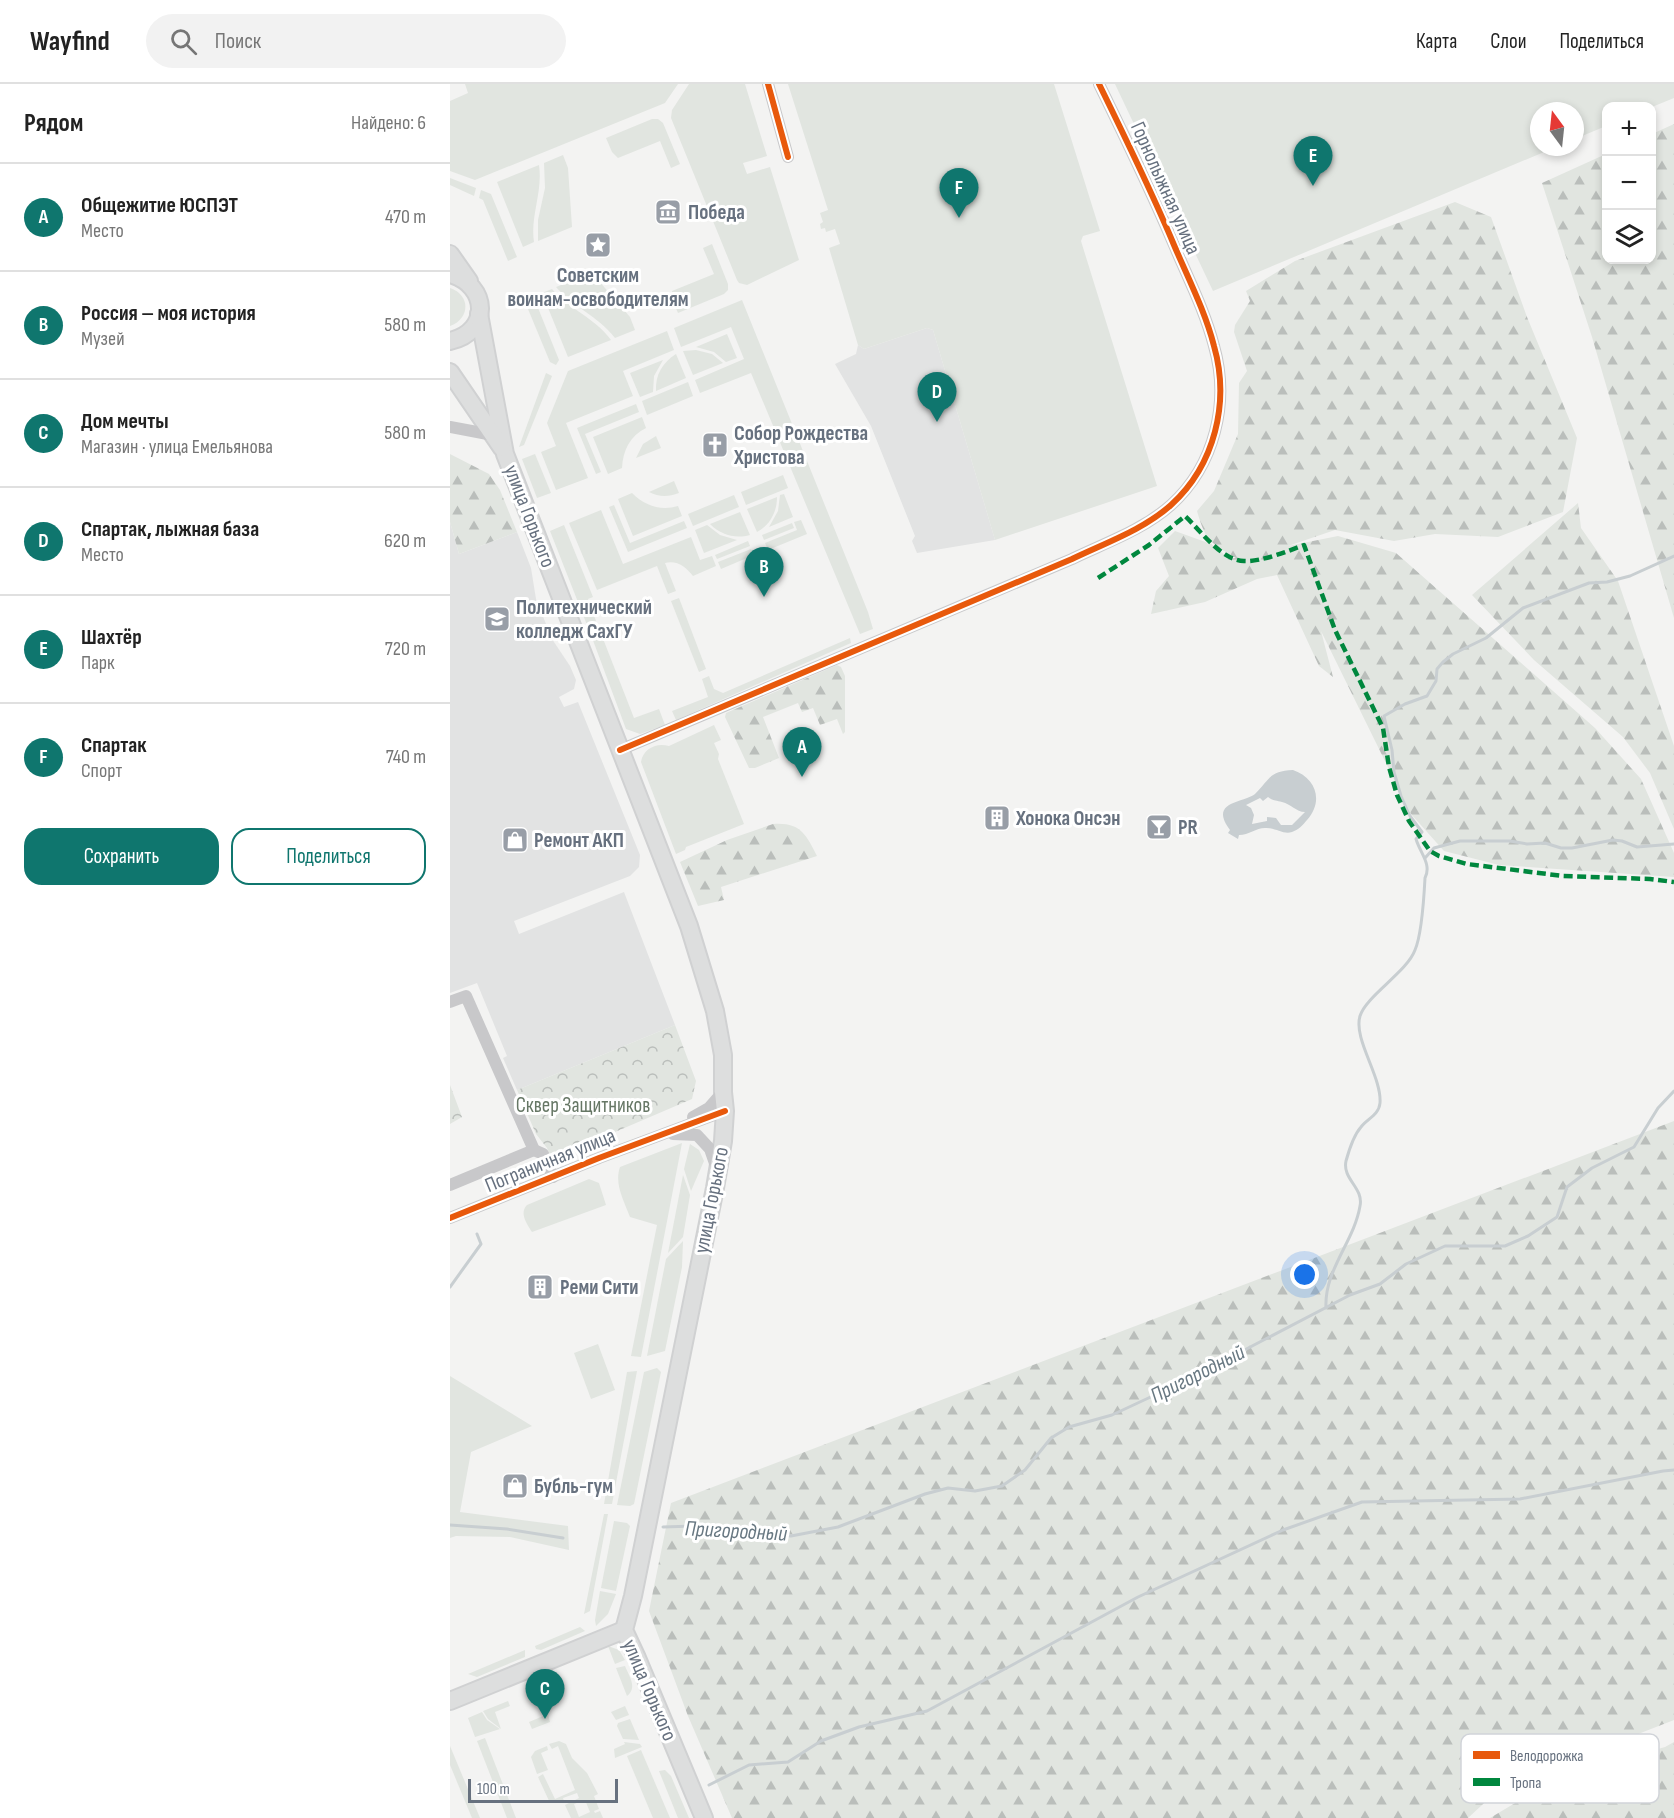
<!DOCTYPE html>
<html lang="ru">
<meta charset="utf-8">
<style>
body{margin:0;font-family:"Sofia Sans Condensed",sans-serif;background:#f2f2f2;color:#222}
.controls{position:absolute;right:18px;top:18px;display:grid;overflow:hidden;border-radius:12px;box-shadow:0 3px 9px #0003}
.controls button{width:54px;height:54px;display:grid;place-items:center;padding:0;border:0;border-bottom:2px solid #e0e0e0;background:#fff;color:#222;font:30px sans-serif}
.compass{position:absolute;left:1080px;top:18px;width:54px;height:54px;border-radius:50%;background:#fff;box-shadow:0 3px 9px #0003;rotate:345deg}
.scale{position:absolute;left:18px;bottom:15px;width:150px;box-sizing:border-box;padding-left:6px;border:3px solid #67717f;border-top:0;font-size:16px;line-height:21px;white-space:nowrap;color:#67717f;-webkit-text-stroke:4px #fff;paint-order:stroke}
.you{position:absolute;left:855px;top:1191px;width:21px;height:21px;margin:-15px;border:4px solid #fff;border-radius:50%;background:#1a73e8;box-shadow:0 0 0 9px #1a73e833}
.badge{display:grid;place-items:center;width:39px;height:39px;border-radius:50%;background:#0f766e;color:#fff;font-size:20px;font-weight:700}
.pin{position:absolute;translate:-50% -50px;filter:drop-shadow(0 2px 3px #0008)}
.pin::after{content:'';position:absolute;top:32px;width:21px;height:18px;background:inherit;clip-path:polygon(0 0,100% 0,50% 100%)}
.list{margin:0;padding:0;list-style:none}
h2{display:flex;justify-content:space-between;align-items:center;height:78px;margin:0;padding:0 24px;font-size:26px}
h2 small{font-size:20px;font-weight:400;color:#767676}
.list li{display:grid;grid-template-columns:39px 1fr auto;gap:18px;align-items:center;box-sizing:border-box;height:108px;padding:0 24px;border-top:2px solid #e0e0e0}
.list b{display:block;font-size:22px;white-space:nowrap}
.list p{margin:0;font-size:20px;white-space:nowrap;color:#767676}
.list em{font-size:20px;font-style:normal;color:#767676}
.actions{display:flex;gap:12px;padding:18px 24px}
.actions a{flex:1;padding:14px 0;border:2px solid #0f766e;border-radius:18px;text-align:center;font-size:21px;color:#0f766e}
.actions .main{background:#0f766e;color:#fff}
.icon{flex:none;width:33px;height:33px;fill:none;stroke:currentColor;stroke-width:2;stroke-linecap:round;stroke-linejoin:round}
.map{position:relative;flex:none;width:1224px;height:1734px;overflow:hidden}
header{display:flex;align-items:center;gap:36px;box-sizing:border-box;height:84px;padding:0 30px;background:#fff;border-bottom:2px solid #e0e0e0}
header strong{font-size:28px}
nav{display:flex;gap:33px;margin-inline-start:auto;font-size:21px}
.search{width:420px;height:54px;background:#f2f2f2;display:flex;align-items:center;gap:15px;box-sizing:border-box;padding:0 21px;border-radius:33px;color:#767676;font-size:22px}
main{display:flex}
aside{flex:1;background:#fff}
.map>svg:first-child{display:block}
.built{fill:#e2e3e3}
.green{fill:#e1e5e0;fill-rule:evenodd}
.forest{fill:url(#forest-firs)}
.park{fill:url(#park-crowns)}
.water{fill:#c8ced1;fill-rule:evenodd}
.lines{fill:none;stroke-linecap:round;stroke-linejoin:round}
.stream{stroke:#c8ced1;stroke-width:3}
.major-casing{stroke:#d0d1d2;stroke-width:20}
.minor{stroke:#c8c8ca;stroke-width:12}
.major{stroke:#dddede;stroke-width:16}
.quiet{stroke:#00873e;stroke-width:4.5;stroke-dasharray:9 4.5;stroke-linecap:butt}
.cycleway-casing{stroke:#fff;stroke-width:10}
.cycleway{stroke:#e8590c;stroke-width:6}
.labels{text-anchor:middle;stroke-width:6;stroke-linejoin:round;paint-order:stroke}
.street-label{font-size:21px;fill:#67717f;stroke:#fff}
.poi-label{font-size:21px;font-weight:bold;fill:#67717f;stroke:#fff;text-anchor:start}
.park-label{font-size:21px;fill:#667765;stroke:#fff}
.water-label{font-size:22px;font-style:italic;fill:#687882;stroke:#fff}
.key{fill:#fff;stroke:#d1d4d9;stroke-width:1.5}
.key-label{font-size:16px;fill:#67717f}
</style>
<header>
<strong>Wayfind</strong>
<div class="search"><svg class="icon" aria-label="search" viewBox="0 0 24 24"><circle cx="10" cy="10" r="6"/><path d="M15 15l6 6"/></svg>Поиск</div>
<nav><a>Карта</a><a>Слои</a><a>Поделиться</a></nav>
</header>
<main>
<aside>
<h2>Рядом<small>Найдено: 6</small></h2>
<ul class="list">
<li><span class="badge">A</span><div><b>Общежитие ЮСПЭТ</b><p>Место</p></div><em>470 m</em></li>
<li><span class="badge">B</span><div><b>Россия – моя история</b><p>Музей</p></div><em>580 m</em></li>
<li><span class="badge">C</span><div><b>Дом мечты</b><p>Магазин · улица Емельянова</p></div><em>580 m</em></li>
<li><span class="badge">D</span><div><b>Спартак, лыжная база</b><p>Место</p></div><em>620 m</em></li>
<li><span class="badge">E</span><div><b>Шахтёр</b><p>Парк</p></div><em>720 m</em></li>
<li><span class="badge">F</span><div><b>Спартак</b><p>Спорт</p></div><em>740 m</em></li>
</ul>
<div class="actions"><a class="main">Сохранить</a><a>Поделиться</a></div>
</aside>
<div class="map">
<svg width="1224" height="1734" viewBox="0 0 1224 1734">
<defs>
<pattern id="forest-firs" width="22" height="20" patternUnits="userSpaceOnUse" patternTransform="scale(1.5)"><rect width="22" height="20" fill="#e1e5e0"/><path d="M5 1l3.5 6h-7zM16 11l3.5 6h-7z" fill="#babebb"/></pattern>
<pattern id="park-crowns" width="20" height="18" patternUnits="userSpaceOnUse" patternTransform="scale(1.5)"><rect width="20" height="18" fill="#e1e5e0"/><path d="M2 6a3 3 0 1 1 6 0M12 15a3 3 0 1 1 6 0" fill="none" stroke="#babebb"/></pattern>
</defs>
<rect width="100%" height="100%" fill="#f3f3f2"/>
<g class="built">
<path d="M477 244 483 246 545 456 467 469 462 457 465 452 421 342 385 280 406 270 408 261 414 265Z"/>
<path d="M0 438 9 470 67 448 81 484 86 515 102 555 120 582 126 596 124 605 109 613 114 623 128 618 190 771 189 783 180 792 64 837 69 850 174 808 225 941 67 1006 53 974 57 972 27 899 0 909Z"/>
</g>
<g class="green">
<path d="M15 0H228L215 19 25 96 0 87V17L18 9Z"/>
<path d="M239 0H295L317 72 293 79 297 90 320 83 349 176 297 201 289 199 287 196 221 34 222 26Z"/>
<path d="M338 0H604L650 147 633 152 631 157 707 402 545 456 483 246 477 244 414 265 408 261 379 164 390 160 385 145 376 148 375 144 371 145 370 140 373 138 370 129 378 126Z"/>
<path d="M665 0H1224V14L1202 23 1156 22V42L1125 55V27H1089V63H1106L763 207Z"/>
<path d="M202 35H208L213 39 230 80 221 84 210 57 168 74 162 68 156 54Z"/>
<path d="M113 71 118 84 122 143 88 157V136L95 104 94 79Z"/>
<path d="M89 81C93 108 80 132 84 158L73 163 47 98Z"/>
<path d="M0 94 26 104 24 112 0 101Z"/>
<path d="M31 106 41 110 67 173 58 177 33 116 29 114Z"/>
<path d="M262 160 278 200V206L274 210 228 229 222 215V207L264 190 253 164Z"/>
<path d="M142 189 180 233 185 246 165 254C147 231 124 224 106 203Z"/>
<path d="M0 204C21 211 20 235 0 242Z"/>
<path d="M102 205C119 225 145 234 161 256L118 273 92 209Z"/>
<path d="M82 209 109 276 106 281 100 278 73 213Z"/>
<path d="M292 216 418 528 423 545 410 550 301 289 250 309 245 296 294 275 281 243 231 263 224 244Z"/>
<path d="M217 247 224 266 173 287 183 312 116 339 138 394 106 406 91 368 106 362 97 339 118 287Z"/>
<path d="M277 250 287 274 276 278 264 268 246 263Z"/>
<path d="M246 266 262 270 273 279 243 291 233 267Z"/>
<path d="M226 270 236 294 206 307C205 291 213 278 226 270Z"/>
<path d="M213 276 204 292 203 308 190 313 180 289Z"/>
<path d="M96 289 102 292 74 361 69 363Z"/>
<path d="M238 298 243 312 197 331 192 317Z"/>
<path d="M186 320 189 328 135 350 151 388 146 390 127 344Z"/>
<path d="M192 333 196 344C180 352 173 366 172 384L158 390 143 353Z"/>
<path d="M206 352 211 364 186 374 193 360Z"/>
<path d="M85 370 101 409 87 414 72 375Z"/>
<path d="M333 391 338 404 296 421 291 408Z"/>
<path d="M224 397 229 409C218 413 209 413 199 408Z"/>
<path d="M182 409C195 422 211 427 228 422L232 432 183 452 168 415Z"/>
<path d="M334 410 343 433 319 443 328 427 330 411Z"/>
<path d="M284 411 289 423 243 442 238 430Z"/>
<path d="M327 413C327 428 320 441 307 448L297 425Z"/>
<path d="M164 421 180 459 234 437 237 444 178 468 159 423Z"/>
<path d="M151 426 173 480 241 453 250 476 262 472 266 482 243 492C236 483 227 476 215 479L226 507 218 510 207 482 147 506 119 439Z"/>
<path d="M290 428 300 451C285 455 271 451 260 440Z"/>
<path d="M351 436 357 450 318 466 315 459 347 446 344 438Z"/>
<path d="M342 439 344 444 314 456 312 451Z"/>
<path d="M114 441 143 513 138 515 146 537 137 541 100 447Z"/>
<path d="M257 441 270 451 287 456 254 469 245 446Z"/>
<path d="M298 457 300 462 267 475 265 471Z"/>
<path d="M301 465 304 471 271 485 268 478Z"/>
<path d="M229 514 256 585 249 588 221 517Z"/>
<path d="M150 547 184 634 209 625 215 641 190 650 176 645 141 551Z"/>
<path d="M400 554 401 559 226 636 222 627 258 613 252 595 259 592 264 605 273 609Z"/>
<path d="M264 641 271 656 264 659 269 670 268 675 294 740 236 763 235 766 226 770 191 678C193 665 206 658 219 662Z"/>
<path d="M232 1059 191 1273 181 1272 207 1141 180 1133C174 1117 164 1100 170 1083Z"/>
<path d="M240 1060 249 1066 254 1077 241 1107 234 1085Z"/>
<path d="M233 1091 240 1111 233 1153 218 1169Z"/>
<path d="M139 1095 149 1099 156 1121 82 1148C77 1140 69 1129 77 1121Z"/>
<path d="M233 1157 232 1183 215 1267 197 1272 216 1175Z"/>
<path d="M148 1260 165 1306 141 1315 124 1269Z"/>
<path d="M207 1284 211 1288 184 1420 180 1422 167 1421 194 1288Z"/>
<path d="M187 1287 162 1420H154L177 1288Z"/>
<path d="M0 1292 82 1342 21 1368 10 1428 118 1442 119 1466 60 1453 6 1452 0 1454Z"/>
<path d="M154 1430H158L140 1527 134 1530Z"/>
<path d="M164 1437 177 1439 180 1442 166 1507 151 1504Z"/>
<path d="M150 1507 166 1510 158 1530 146 1542 145 1536Z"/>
<path d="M130 1543 135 1547 91 1566 86 1565 85 1562Z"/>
<path d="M158 1562 169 1566 175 1576 165 1580Z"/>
<path d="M75 1566V1573L27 1593 18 1590Z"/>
<path d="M175 1582C179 1592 188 1604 177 1612L166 1584Z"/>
<path d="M58 1617 60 1622 45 1628 51 1645 38 1635 33 1627Z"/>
<path d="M175 1622 179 1631 166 1636 161 1628Z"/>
<path d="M32 1628 37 1636 50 1645 25 1653 18 1634Z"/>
<path d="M98 1630 100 1638 82 1645 79 1638Z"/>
<path d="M180 1635 189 1656 173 1655 167 1642 168 1639Z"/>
<path d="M35 1654 66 1734H57L27 1657Z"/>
<path d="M109 1657 116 1660 122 1674 137 1689 148 1710 144 1712 149 1725 144 1727 145 1729 150 1727 153 1734H121L115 1721 129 1714 127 1709 113 1714 114 1717 100 1719 88 1693 93 1690 105 1715 125 1706 108 1662 102 1665 99 1660ZM135 1716 140 1728 129 1733 124 1720Z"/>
<path d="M174 1658 190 1660 192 1663 165 1674 164 1665 175 1660Z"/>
<path d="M0 1662 30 1734H22L0 1681Z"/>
<path d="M97 1662 98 1666 91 1669 98 1686 87 1690 81 1673 85 1667Z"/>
<path d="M191 1666 220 1734H203L177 1672Z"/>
<path d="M215 1686 221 1692 239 1734H228L209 1687Z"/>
</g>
<g class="forest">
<path d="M1224 40V534L1142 253 1092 99 1156 70V176H1202V50Z"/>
<path d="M1005 118 1041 133 1077 233 1127 354 1113 428 1048 453 985 450 944 457 885 446 838 462 888 452 946 469 1145 644 1191 695 1224 769V793L1049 781 994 767 961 730 871 547 883 593 869 582 827 491 807 495 755 518 701 530 706 507 719 492 708 464 725 447 761 460 780 475 786 474C760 458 756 458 747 427L764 407 788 350 789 299 797 287 784 248 785 241 800 217 796 207 845 177Z"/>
<path d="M0 370 39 390 50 406 67 448 9 470 0 438Z"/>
<path d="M1128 419 1131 444 1168 497 1224 662V745L1200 689 1173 653 1084 576 1022 511Z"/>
<path d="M387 581 391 583 395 592V648L393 650 387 635 370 641 363 624 352 628 348 619 313 633 329 674 305 684H299L275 633 276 629Z"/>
<path d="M323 740C350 738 356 750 367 772L271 803 274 816 248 822 230 778 277 756Z"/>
<path d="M1224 1037V1636L1160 1661 1084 1683 1045 1709 1018 1734H282L238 1632 199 1527 221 1419Z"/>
<path d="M1224 1658V1734H1040L1109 1693 1215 1663Z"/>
</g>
<g class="park">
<path d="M225 941 246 997 242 1015 102 1075 97 1064 86 1050 67 1006Z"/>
<path d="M0 1001 12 1033 0 1040Z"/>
</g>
<path class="water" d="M843 686C866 694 874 717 857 736 853 741 848 746 842 748 833 751 825 743 815 744 806 744 799 751 789 751L788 755 778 749 780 746C758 717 794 719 805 710 820 695 819 687 843 686ZM818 713C823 717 826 716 832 718 841 720 846 728 855 728L842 741H831L826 734 817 733V737L802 740 804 731 801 724 796 721 810 714 813 717Z"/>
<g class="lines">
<g class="stream">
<path d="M975 774 984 764 1010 757H1060L1077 760 1095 759 1111 764H1122L1163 756 1172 757 1187 763 1224 760"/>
<path d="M0 1203 31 1160 27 1150"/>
<path d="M876 1224C874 1186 904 1158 910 1122 914 1104 892 1095 896 1077 899 1066 904 1051 911 1043 917 1035 929 1031 930 1019 932 993 903 955 910 932 916 912 957 888 965 866 972 850 974 813 975 794 982 780 970 769 966 755L972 748 960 732 951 712 944 688 942 666 934 632 955 620 977 612 986 597 987 585 993 578 1003 570 1036 554 1073 524 1139 499 1157 498 1180 492 1224 472"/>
<path d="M0 1441 57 1445 113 1454"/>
<path d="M213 1443 244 1442 290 1449 341 1452 388 1443 475 1410 498 1404 525 1407 552 1402 575 1386 601 1354 619 1343 662 1331 737 1296 900 1211 930 1200 956 1180 995 1162H1055L1078 1152 1107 1133 1117 1103 1142 1084 1184 1063 1208 1024 1224 1007"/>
<path d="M259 1701 299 1681 338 1678 371 1657 409 1643 477 1627 688 1513 833 1446 912 1418 1070 1415 1213 1387 1224 1386"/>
</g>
<defs>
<g id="major">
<path d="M0 170 19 197"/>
<path d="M0 190C39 201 41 248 0 257"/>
<path d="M29 230 55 370 239 842 265 927 273 971V1008L275 1027 273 1057 265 1104 183 1512 174 1546 187 1574 254 1734"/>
<path d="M0 288 52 364"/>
<path d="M0 1617 174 1546"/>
</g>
</defs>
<use href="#major" class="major-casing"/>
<g class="minor">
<path d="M318 0 338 73"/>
<path d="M0 343 43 351"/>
<path d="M170 666 622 475C655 459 693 446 721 421 765 381 780 318 764 262 755 227 738 194 724 161 701 106 675 53 649 0"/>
<path d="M0 918 16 912 84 1066 93 1070 103 1093"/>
<path d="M243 1033 259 1024 273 1008"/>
<path d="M223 1050 247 1051 260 1065 267 1085"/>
<path d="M0 1101 84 1066"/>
<path d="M0 1134 149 1074 275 1027"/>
</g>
<use href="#major" class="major"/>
<path class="quiet" d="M648 494 699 461 735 432C751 447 771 476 794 477 811 478 838 467 854 461L885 546 933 644 939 683 947 711 959 737 980 767 989 772 1017 780 1113 792 1200 795 1224 798"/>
<defs>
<g id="cycleway">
<path d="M318 0 338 73"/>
<path d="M170 666 622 475C655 459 693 446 721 421 765 381 780 318 764 262 755 227 738 194 724 161 701 106 675 53 649 0"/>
<path d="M0 1134 149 1074 275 1027"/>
</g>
</defs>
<use href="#cycleway" class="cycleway-casing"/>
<use href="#cycleway" class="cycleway"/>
</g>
<defs>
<symbol id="museum-square" viewBox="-11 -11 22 22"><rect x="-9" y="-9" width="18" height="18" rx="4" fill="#989ea7" stroke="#fff"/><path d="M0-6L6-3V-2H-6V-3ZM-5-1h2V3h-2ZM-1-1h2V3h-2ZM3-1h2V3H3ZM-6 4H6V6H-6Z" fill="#fff"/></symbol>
<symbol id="sight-square" viewBox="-11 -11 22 22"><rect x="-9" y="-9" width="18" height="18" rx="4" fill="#989ea7" stroke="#fff"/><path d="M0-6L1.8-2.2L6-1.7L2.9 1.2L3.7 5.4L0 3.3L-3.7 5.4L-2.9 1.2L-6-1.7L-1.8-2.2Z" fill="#fff"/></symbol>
<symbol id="church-square" viewBox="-11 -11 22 22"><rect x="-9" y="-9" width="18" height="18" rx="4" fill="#989ea7" stroke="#fff"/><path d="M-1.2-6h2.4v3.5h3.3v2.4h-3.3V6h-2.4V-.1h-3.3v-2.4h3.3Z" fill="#fff"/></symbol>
<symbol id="university-square" viewBox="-11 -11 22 22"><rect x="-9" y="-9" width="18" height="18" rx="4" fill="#989ea7" stroke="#fff"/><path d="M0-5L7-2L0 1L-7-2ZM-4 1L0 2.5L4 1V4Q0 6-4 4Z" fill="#fff"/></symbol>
<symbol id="building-square" viewBox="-11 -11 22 22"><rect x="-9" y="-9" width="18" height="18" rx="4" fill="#989ea7" stroke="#fff"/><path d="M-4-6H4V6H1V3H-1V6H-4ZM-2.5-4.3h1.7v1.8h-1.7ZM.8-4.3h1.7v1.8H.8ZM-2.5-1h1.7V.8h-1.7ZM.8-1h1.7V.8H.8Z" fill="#fff"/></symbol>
<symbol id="bar-square" viewBox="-11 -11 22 22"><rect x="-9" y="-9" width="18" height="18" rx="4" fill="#989ea7" stroke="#fff"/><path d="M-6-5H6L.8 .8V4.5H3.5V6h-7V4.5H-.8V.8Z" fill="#fff"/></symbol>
<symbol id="shop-square" viewBox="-11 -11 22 22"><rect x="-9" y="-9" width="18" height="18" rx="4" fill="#989ea7" stroke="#fff"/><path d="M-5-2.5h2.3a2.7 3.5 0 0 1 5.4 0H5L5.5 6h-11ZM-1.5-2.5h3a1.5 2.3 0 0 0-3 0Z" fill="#fff"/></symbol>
</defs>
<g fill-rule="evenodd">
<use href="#museum-square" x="203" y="113" width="30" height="30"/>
<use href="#sight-square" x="133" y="146" width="30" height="30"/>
<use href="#church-square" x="250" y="346" width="30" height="30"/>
<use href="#university-square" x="32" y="520" width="30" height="30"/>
<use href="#building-square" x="532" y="719" width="30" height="30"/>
<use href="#bar-square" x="694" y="728" width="30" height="30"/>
<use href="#shop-square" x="50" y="741" width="30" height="30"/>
<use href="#building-square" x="75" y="1188" width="30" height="30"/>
<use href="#shop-square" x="50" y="1387" width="30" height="30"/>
</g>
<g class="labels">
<g class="street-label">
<text transform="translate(716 104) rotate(66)" y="7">Горнолыжная улица</text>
<text transform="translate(80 432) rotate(69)" y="7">улица Горького</text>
<text transform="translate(100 1076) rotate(-22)" y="7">Пограничная улица</text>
<text transform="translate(261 1116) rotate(-79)" y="7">улица Горького</text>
<text transform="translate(200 1606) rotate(67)" y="7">улица Горького</text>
</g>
<g class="poi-label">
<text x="238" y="135">Победа</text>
<text x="148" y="198" text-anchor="middle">Советским<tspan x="148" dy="24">воинам-освободителям</tspan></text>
<text x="284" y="356">Собор Рождества<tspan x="284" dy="24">Христова</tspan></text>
<text x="66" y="530">Политехнический<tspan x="66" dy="24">колледж СахГУ</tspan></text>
<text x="566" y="741">Хонока Онсэн</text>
<text x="728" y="750">PR</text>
<text x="84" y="763">Ремонт АКП</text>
<text x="110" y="1210">Реми Сити</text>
<text x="84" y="1409">Бубль-гум</text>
</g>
<g class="park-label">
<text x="133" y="1028">Сквер Защитников</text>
</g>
<g class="water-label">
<text transform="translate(747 1289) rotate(-27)" y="8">Пригородный</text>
<text transform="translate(286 1446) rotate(3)" y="8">Пригородный</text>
</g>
</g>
<rect x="1011" y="1650" width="198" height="69" rx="9" class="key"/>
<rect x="1023" y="1667" width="27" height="8" fill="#e8590c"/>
<rect x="1023" y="1694" width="27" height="8" fill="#00873e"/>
<g class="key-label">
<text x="1060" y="1677">Велодорожка</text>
<text x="1060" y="1704">Тропа</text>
</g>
</svg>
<div class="controls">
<button>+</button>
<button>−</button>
<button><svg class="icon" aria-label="layers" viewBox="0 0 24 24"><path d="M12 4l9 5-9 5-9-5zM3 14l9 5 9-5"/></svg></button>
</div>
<svg class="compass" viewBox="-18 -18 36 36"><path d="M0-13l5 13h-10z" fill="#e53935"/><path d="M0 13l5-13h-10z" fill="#767676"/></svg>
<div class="scale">100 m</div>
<div class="you"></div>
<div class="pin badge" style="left:352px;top:693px">A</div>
<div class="pin badge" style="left:314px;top:513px">B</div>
<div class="pin badge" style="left:95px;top:1635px">C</div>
<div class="pin badge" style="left:487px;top:338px">D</div>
<div class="pin badge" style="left:863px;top:102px">E</div>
<div class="pin badge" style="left:509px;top:134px">F</div>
</div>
</main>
